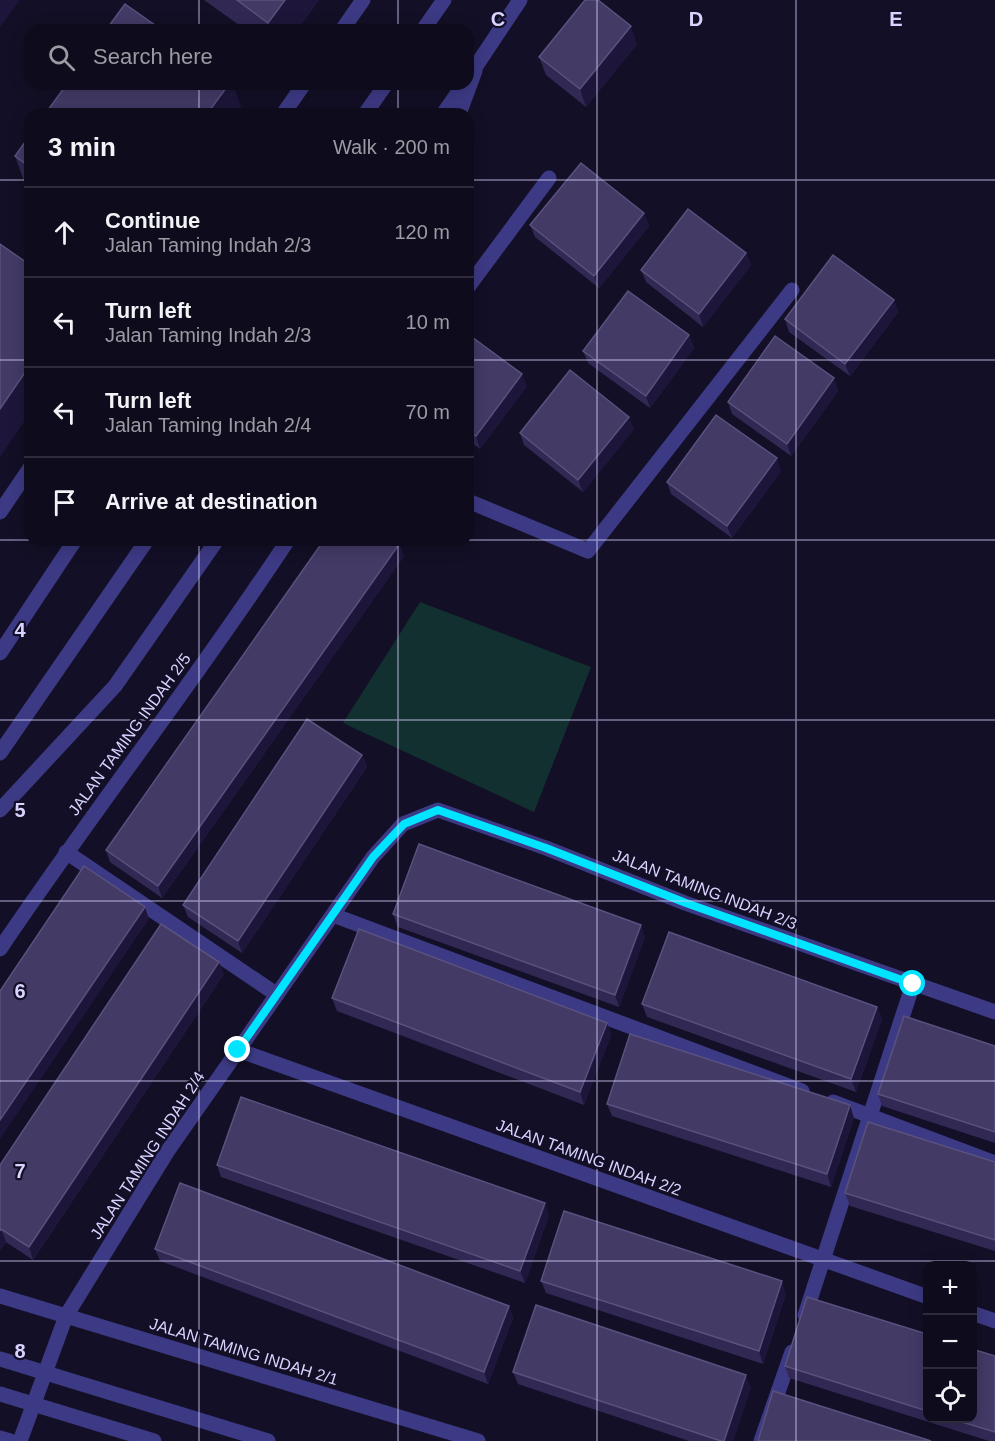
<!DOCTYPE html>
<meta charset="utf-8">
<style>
body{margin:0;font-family:Arial,sans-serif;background:#171425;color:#f1f3f6}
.controls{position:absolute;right:18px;bottom:18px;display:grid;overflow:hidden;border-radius:12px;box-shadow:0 3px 15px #0003}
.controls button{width:54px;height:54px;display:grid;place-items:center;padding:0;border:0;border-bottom:2px solid #2e2b3b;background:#0e0b1c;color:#f1f3f6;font:30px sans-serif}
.stop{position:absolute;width:18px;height:18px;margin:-14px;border:4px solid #00e5ff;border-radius:50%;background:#fff}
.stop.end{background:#00e5ff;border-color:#fff;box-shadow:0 2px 6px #0008}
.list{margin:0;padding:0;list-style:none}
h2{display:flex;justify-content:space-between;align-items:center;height:78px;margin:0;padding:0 24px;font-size:26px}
h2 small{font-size:20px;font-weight:400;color:#9b9ba3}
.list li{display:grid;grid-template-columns:39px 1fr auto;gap:18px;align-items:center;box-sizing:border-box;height:90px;padding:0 24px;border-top:2px solid #2e2b3b}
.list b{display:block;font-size:22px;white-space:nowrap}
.list p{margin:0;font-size:20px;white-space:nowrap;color:#9b9ba3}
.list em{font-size:20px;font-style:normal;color:#9b9ba3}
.icon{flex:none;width:33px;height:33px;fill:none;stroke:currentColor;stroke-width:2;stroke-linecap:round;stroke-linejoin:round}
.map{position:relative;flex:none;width:995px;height:1441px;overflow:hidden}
.search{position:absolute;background:#0e0b1c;box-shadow:0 3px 15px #0003;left:24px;top:24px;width:450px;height:66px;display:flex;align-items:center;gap:15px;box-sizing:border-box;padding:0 21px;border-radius:18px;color:#9b9ba3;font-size:22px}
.panel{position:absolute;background:#0e0b1c;box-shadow:0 3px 15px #0003;left:24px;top:108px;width:450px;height:438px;border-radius:18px}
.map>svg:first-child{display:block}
.green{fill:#12302f}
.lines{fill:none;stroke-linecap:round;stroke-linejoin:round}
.minor{stroke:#3d3a85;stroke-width:15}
.wall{fill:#312854}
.shaded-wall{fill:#1d163a}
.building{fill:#433a66;stroke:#5a527e;stroke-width:1.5}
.route{stroke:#00e5ff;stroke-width:8}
.grid{fill:none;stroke:#d9d4ff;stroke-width:1.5;stroke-opacity:0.55}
.labels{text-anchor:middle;stroke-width:4.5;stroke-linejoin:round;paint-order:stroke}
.street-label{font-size:16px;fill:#d9d4ff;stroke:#130f26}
.grid-label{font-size:20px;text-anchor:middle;font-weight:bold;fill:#d9d4ff;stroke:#130f26;stroke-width:4.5;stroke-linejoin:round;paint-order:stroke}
</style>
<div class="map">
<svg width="995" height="1441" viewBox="0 0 995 1441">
<rect width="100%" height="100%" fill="#130f26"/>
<path class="green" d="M420 602 591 667 534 812 343 723Z"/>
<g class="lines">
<g class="minor">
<path d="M342 30 363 0"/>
<path d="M423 30 444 0"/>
<path d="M468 78 520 0"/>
<path d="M283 114 304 84"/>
<path d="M365 114 386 84"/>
<path d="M443 114 464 84"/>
<path d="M459 114 475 71"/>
<path d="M468 287 549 178"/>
<path d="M468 501 588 551 792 290"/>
<path d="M0 512 30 468"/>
<path d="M0 653 75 540"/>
<path d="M0 753 147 540"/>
<path d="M0 810 115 686 217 540"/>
<path d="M66 852 276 994"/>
<path d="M333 915 802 1091"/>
<path d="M0 949C93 811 196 680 288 540"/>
<path d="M238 1050 928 1297"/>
<path d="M833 1102 995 1163"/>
<path d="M0 1296 478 1441"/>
<path d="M972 1313 995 1321"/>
<path d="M805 1315 913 984"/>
<path d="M0 1359 268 1441"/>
<path d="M0 1394 154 1441"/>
<path d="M0 1438 10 1441"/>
<path d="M20 1441 66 1316 167 1152 373 857 403 824 438 810 546 848 685 903 995 1012"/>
<path d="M761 1441 792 1352"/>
</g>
</g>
<g class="wall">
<path d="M204 0H319L297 30H246Z"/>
<path d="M637 44 586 107 546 75 539 57Z"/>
<path d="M30 135V190L26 187 15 156Z"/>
<path d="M644 213 649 226 599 288 535 237 530 225Z"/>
<path d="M746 253 751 265 703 327 646 282 641 270Z"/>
<path d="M894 300 898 312 850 376 789 332 785 319Z"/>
<path d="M468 334 527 386 480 449 468 440Z"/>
<path d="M689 335 694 348 650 408 588 363 583 351Z"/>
<path d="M834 378 838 391 791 456 732 414 728 402Z"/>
<path d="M634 429 583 492 524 445 520 433Z"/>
<path d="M781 471 732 538 671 494 667 482Z"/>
<path d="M404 556 162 898 110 862 106 850Z"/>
<path d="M362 755 367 767 242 953 188 917 183 905Z"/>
<path d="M393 914 645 937 619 1007 398 927Z"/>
<path d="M224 974 33 1260 6 1242 0 1250V1165Z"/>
<path d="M332 998 607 1023 611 1035 584 1105 337 1011Z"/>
<path d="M642 1004 877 1007 882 1019 856 1092 647 1017Z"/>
<path d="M995 1046V1143L882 1106 878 1094Z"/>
<path d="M607 1104 854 1118 831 1187 612 1116Z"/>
<path d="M995 1162V1251L850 1206 845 1193Z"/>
<path d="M217 1165 549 1215 525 1283 221 1177Z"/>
<path d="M155 1249 509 1306 513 1318 488 1384 160 1261Z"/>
<path d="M541 1281 786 1294 763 1364 546 1293Z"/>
<path d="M927 1334V1419H972L995 1356V1441H989L789 1378 785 1366Z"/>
<path d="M513 1372 751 1387 733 1441H689L518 1384Z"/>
</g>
<g class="shaded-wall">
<path d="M0 0H20L0 27Z"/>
<path d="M285 0H319L297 30H271L268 23Z"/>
<path d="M631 26 637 44 586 107 580 89Z"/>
<path d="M229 84H233L243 112 242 114H207Z"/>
<path d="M644 213 649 226 599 288 594 276Z"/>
<path d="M746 253 751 265 703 327 699 314Z"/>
<path d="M894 300 898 312 850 376 845 364Z"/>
<path d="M689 335 694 348 650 408 646 396Z"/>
<path d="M30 365V413L0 457V409Z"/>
<path d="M522 374 527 386 480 449 476 436Z"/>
<path d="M834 378 838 391 791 456 787 444Z"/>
<path d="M629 417 634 429 583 492 578 480Z"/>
<path d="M777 458 781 471 732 538 727 526Z"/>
<path d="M400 543 404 556 162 898 158 886Z"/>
<path d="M362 755 367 767 242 953 238 941Z"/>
<path d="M145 907 149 919 0 1139V1120Z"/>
<path d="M641 925 645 937 619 1007 615 995Z"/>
<path d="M219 962 224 974 33 1260 29 1247Z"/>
<path d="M877 1007 882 1019 856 1092 851 1079Z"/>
<path d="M607 1023 611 1035 584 1105 580 1092Z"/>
<path d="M850 1105 854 1118 831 1187 827 1174Z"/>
<path d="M545 1203 549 1215 525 1283 520 1271Z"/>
<path d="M1 1229 6 1242 0 1250V1231Z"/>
<path d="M782 1281 786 1294 763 1364 759 1351Z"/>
<path d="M509 1306 513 1318 488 1384 484 1372Z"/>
<path d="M746 1375 751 1387 733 1441H724Z"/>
</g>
<g class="building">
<path d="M237 0H285L268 23Z"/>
<path d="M585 0H598L631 26 580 89 539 57Z"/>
<path d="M125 4 162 30H106Z"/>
<path d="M67 84H229L207 114H45Z"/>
<path d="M30 135V167L15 156Z"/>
<path d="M581 163 644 213 594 276 530 225Z"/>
<path d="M688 209 746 253 699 314 641 270Z"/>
<path d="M0 244 30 265V365L0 409Z"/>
<path d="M833 255 894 300 845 364 785 319Z"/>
<path d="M628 291 689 335 646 396 583 351Z"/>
<path d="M468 334 522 374 476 436 468 431Z"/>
<path d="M775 336 834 378 787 444 728 402Z"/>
<path d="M570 370 629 417 578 480 520 433Z"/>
<path d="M716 415 777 458 727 526 667 482Z"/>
<path d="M324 540H395L400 543 158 886 106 850Z"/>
<path d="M307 719 362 755 238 941 183 905Z"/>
<path d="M419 844 641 925 615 995 393 914Z"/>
<path d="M84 866 145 907 0 1120V991Z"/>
<path d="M161 924 219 962 29 1247 1 1229 0 1231V1165Z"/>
<path d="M359 929 607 1023 580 1092 332 998Z"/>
<path d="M669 932 877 1007 851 1079 642 1004Z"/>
<path d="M904 1016 995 1046V1132L878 1094Z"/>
<path d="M630 1034 850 1105 827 1174 607 1104Z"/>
<path d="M241 1097 545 1203 520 1271 217 1165Z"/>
<path d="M868 1122 995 1162V1240L845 1193Z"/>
<path d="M180 1183 509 1306 484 1372 155 1249Z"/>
<path d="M564 1211 782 1281 759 1351 541 1281Z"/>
<path d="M807 1297 927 1334V1411L785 1366Z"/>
<path d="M536 1305 746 1375 724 1441H721L513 1372Z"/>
<path d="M972 1349 995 1356V1432L952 1419H972Z"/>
<path d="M773 1391 931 1441H758Z"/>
</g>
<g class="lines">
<path class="route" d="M238 1050 373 857 404 824 438 810 546 848 686 903 913 984"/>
</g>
<path class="grid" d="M199 0V30M398 0V30M597 0V1441M796 0V1441M199 84V114M398 84V114M0 180H30M468 180H995M0 360H30M468 360H995M0 540H995M199 540V1441M398 540V1441M0 720H995M0 901H995M0 1081H995M0 1261H995"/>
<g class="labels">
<g class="street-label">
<text transform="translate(129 734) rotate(-54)" y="6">JALAN TAMING INDAH 2/5</text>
<text transform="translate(705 889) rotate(21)" y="6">JALAN TAMING INDAH 2/3</text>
<text transform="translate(147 1155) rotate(-57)" y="6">JALAN TAMING INDAH 2/4</text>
<text transform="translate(589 1157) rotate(20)" y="6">JALAN TAMING INDAH 2/2</text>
<text transform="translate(244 1351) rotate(17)" y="6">JALAN TAMING INDAH 2/1</text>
</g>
</g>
<g class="grid-label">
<text x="498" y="26">C</text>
<text x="696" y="26">D</text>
<text x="896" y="26">E</text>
<text x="20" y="637">4</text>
<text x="20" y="817">5</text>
<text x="20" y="998">6</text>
<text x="20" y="1178">7</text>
<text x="20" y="1358">8</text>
</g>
</svg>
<div class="controls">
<button>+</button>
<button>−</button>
<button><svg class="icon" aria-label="locate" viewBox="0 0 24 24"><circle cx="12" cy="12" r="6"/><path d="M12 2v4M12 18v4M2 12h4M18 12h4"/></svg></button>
</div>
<div class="stop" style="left:913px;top:984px"></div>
<div class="stop end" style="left:238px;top:1050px"></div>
<div class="search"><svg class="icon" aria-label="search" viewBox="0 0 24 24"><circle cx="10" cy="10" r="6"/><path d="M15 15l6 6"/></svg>Search here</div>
<section class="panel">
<h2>3 min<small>Walk · 200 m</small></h2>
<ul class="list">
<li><svg class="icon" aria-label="ahead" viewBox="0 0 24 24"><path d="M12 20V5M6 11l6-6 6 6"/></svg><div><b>Continue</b><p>Jalan Taming Indah 2/3</p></div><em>120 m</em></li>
<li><svg class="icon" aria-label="left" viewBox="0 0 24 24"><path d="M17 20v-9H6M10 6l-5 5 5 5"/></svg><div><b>Turn left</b><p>Jalan Taming Indah 2/3</p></div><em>10 m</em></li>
<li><svg class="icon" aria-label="left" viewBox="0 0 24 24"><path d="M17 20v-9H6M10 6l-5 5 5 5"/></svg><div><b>Turn left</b><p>Jalan Taming Indah 2/4</p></div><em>70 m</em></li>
<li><svg class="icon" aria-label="arrive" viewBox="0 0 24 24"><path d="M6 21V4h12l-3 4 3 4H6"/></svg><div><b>Arrive at destination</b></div></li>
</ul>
</section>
</div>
